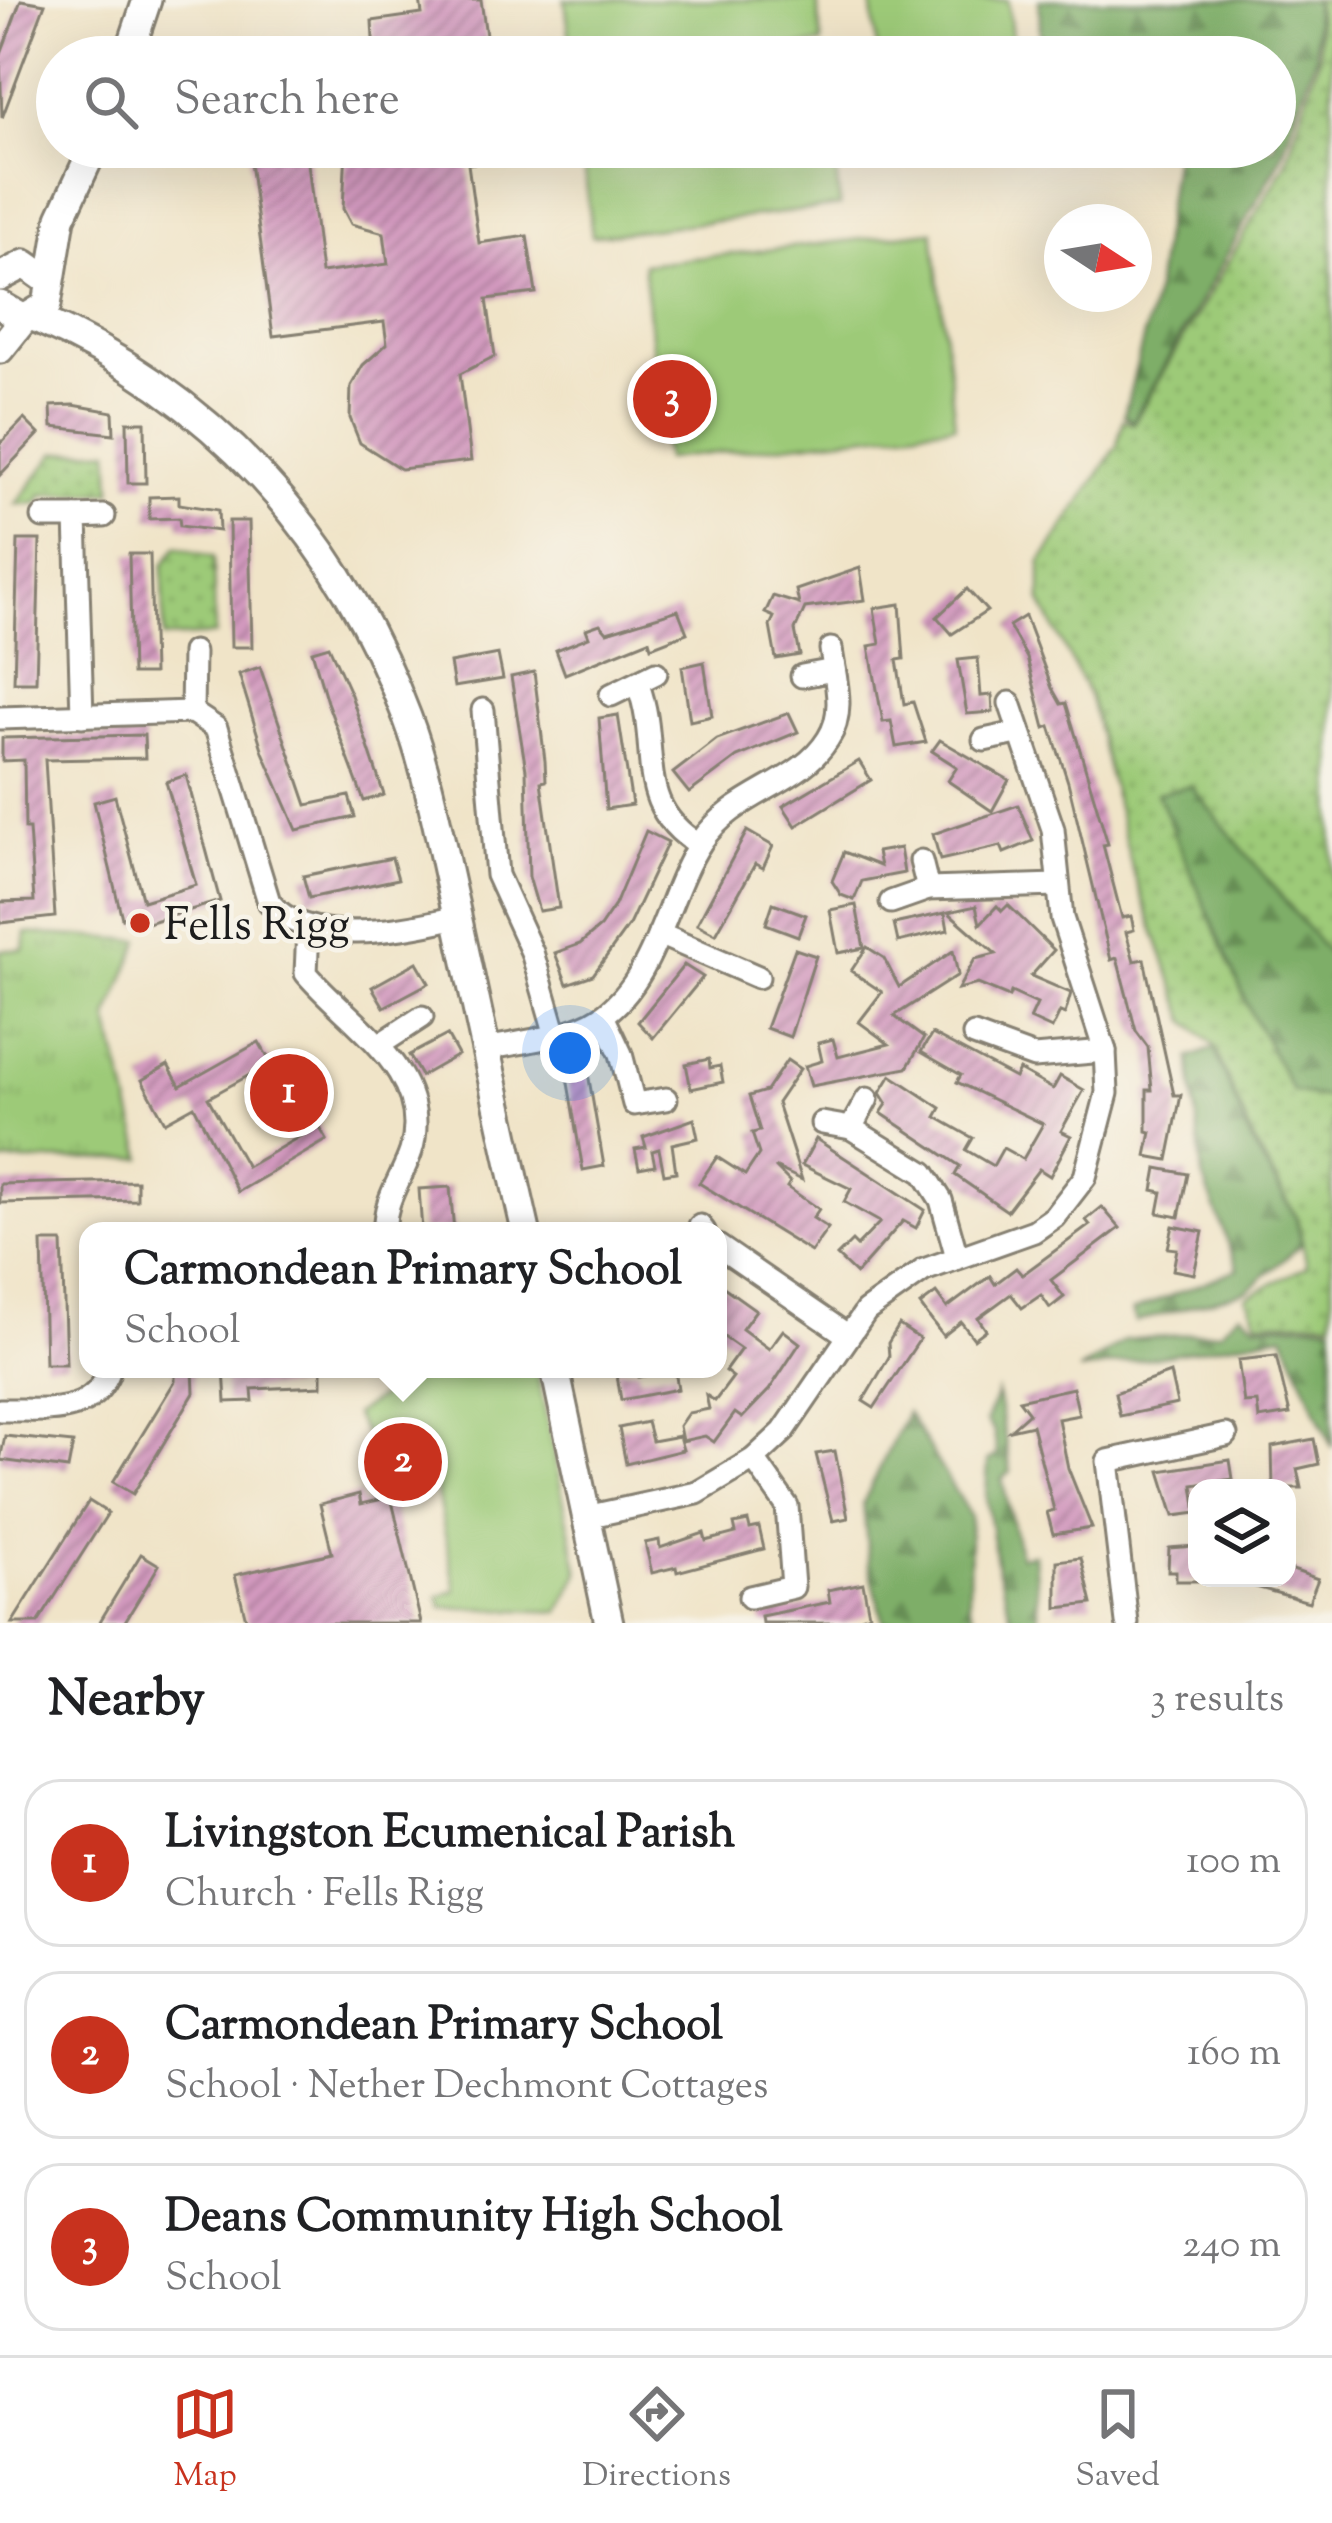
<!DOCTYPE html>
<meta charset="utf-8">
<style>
body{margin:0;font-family:"Sorts Mill Goudy",serif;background:#f6f6f6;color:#202124}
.controls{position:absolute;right:36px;bottom:36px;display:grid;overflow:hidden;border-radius:24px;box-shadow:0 12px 48px #0002}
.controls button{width:108px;height:108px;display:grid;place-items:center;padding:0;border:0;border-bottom:3px solid #e0e0e0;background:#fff;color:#202124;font:60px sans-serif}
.compass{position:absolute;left:1044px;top:204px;width:108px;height:108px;border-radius:50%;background:#fff;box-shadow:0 12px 48px #0002;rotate:102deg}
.you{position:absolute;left:570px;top:1053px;width:42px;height:42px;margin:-30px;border:9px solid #fff;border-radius:50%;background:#1a73e8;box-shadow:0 0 0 18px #1a73e833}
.badge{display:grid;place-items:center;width:78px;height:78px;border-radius:50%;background:#c8321e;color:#fff;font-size:39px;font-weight:700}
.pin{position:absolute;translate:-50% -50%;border:6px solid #fff;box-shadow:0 3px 12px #0006}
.popup{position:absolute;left:79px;top:1222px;width:648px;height:156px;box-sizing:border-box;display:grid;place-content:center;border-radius:24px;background:#fff;filter:drop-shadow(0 3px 9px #0005);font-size:39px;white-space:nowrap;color:#757577}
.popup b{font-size:45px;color:#202124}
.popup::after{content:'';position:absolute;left:50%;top:100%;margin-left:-24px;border:24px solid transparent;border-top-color:#fff}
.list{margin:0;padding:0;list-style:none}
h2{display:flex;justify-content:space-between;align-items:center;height:156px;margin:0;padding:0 48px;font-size:51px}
h2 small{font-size:39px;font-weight:400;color:#757577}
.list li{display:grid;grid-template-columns:78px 1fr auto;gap:36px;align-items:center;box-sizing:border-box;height:168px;margin:0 24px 24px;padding:0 24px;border:3px solid #e0e0e0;border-radius:36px}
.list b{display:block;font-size:45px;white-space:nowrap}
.list p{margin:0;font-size:39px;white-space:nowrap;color:#757577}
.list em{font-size:39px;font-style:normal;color:#757577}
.icon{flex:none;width:66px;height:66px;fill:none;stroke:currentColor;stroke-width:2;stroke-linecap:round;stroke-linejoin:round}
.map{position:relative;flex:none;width:1332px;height:1623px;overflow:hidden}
.search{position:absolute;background:#fff;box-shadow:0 12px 48px #0002;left:36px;right:36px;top:36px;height:132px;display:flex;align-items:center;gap:30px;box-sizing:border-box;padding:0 42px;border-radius:66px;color:#757577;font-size:45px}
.sheet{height:732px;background:#fff}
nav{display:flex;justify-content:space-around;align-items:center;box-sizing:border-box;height:168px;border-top:3px solid #e0e0e0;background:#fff;font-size:33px;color:#757577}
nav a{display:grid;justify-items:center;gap:6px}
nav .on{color:#c8321e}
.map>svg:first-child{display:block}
.grass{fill:url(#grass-dots);stroke:#5c734a;stroke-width:3}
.forest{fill:url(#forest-firs);stroke:#4d6542;stroke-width:3}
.park{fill:url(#park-tufts);stroke:#5c734a;stroke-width:3}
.pitch{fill:#9dca78;stroke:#5c734a;stroke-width:3}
.building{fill:url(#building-hatch)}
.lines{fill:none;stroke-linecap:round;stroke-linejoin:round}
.minor-casing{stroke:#868072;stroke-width:27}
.tertiary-casing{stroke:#868072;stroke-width:33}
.minor{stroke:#fff;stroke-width:21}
.tertiary{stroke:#fff;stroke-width:27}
.poi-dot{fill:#c8321e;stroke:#f7f3e8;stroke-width:4.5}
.labels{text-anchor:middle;stroke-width:9;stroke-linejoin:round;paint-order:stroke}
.poi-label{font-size:45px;fill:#1c1c1c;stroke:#f7f3e8;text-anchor:start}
</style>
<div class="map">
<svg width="1332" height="1623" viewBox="0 0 1332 1623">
<defs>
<pattern id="grass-dots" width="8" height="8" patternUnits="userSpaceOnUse" patternTransform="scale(3)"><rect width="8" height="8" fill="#9dca78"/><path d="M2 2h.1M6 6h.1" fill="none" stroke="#87ad67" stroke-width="1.8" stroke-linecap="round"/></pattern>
<pattern id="forest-firs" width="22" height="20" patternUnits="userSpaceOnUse" patternTransform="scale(3)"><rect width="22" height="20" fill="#7eae68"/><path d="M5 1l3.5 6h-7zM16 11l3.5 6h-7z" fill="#668d55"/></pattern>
<pattern id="park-tufts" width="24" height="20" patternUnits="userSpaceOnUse" patternTransform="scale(3)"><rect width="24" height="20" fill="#9dca78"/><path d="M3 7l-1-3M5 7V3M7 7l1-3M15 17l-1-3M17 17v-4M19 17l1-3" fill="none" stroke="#87ad67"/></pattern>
<pattern id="building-hatch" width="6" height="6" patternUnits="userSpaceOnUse" patternTransform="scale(3)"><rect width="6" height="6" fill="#d299be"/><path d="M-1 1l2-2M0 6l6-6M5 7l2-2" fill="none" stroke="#aa7c9a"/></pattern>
</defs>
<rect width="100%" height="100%" fill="#f7f3e8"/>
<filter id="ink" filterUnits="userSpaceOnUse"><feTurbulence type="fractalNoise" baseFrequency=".00833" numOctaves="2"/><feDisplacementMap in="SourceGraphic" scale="24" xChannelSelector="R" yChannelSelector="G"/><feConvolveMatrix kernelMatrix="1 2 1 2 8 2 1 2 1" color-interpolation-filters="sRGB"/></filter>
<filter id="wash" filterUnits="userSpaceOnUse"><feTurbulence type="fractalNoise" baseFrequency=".004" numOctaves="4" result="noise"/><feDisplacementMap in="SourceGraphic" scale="48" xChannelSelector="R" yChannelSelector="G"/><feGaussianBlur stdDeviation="2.7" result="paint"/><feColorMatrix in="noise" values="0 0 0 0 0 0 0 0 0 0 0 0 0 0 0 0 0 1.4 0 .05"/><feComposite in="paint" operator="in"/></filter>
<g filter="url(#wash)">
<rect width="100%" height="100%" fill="#f0e4c8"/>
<g class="grass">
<path d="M1316 0H1332V1320L1258 1321 1246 1297 1307 1266 1297 1218 1255 1144 1214 1046 1187 1021 1133 872 1090 698 1041 602V563L1117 446 1123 420 1133 424 1285 165 1320 54Z"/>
<path d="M110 449 112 491 41 495 39 503 16 504 55 453Z"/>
<path d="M177 546 213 557 215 635 164 638 163 566Z"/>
</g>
<g class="forest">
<path d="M1039 0H1314L1316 55 1279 162 1133 421 1124 415 1155 292 1175 147H1275V57H1041Z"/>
<path d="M1191 786 1332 959V1099L1293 1092 1252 1015 1157 793Z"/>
<path d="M1214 1048 1253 1145 1296 1218 1302 1244 1248 1290 1136 1322 1132 1311 1238 1269 1203 1177 1190 1058Z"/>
<path d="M1240 1312 1257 1324H1332V1448L1284 1334 1079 1371 1125 1340 1220 1331Z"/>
<path d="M997 1393 1011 1472 1002 1479 1020 1556 1034 1554 1039 1623H1013L997 1568 986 1497 988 1461 997 1455 994 1432 986 1421Z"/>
<path d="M907 1412 970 1516 969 1605 977 1623H884L869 1566 863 1503Z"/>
</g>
<path class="park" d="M26 933 140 940 108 1018 143 1158 0 1162V950H24Z"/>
<g class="pitch">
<path d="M565 0H817L822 44 715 57H572Z"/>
<path d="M871 0H1008L1014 57H878Z"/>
<path d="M582 147H833L840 206 592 236Z"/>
<path d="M933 231 955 425 665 459 643 264Z"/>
<path d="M455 1369H536L579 1573 559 1612 442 1607 438 1597 456 1590 435 1482 380 1462 354 1415 410 1376Z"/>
</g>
<g id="blocks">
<g class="building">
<path d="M21 0 45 4 2 118 0 56Z"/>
<path d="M420 0H481L489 57H374L372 21 422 14Z"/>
<path d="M248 147H306L321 273 388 264 384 233 351 224 343 209 346 148 501 147 502 160 468 164 479 243 527 236 536 293 487 299 495 356 460 374 471 461 401 469 360 443 350 418 351 386 363 365 387 344 384 322 273 336Z"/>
<path d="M73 405 113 412 114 434 52 427 51 406Z"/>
<path d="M24 419 39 434 0 475V444Z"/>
<path d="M127 422H145L146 483H128Z"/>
<path d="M179 496V504L218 510 219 531 180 526 179 518 149 519V497Z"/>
<path d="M229 521H249L252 647H231Z"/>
<path d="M18 540H40L36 682H14Z"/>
<path d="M129 554H150L153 674H132Z"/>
<path d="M860 568 865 600 805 608 795 630 800 655 776 659 770 626 774 617 765 613 773 596 799 604 796 590Z"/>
<path d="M967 589 987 611 952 634 937 617Z"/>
<path d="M900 604 904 659 897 660 904 704 913 702 926 742 896 747 891 721 883 722 869 646 880 644 874 608Z"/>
<path d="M678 610 687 633 651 647 649 640 565 674 556 650 589 637 586 629 600 624 607 632Z"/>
<path d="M1025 616 1052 688 1061 704 1066 703 1108 844 1103 845 1122 918 1131 916 1134 930 1126 932 1134 961 1144 959 1174 1095H1181L1168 1160 1146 1156 1151 1132 1147 1131V1090H1152L1148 1047 1136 1031 1117 958 1111 960 1068 782 1050 726 1045 728 1027 658 1009 626Z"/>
<path d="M329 646 351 695 384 795 364 801 327 702 312 651Z"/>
<path d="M498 654 503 679 454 687 450 663Z"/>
<path d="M978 658 981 696 992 695 993 712 967 714 958 660Z"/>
<path d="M704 662 712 716 690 721 682 667Z"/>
<path d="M260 667 307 805 349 796 355 817 297 830 263 752 239 674Z"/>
<path d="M534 672 545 761 546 781 541 782 559 908 539 911 529 877 526 770 511 677Z"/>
<path d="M789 713 798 732 737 757 689 793 673 773 717 739Z"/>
<path d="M618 715 632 805 606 809 599 718Z"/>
<path d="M144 735 145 758 45 760 55 917 0 923V902L34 901 29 829H25L24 760 2 761V738Z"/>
<path d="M940 740 1009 780 992 811 948 781 957 767 932 751Z"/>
<path d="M859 761 871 780 796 826 783 806Z"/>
<path d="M186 775 220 901 138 926 135 914 122 918 94 802 115 796 143 901 196 885 166 782Z"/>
<path d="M1018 805 1033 841 1004 853 1001 846 940 860 933 834Z"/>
<path d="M646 831 668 842 629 925 593 975 567 984 555 953 580 944 600 927 615 905Z"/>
<path d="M747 831 773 846 763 868 755 864 716 934 697 924Z"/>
<path d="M900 848 904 873 862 881 854 900 841 895 832 881 844 852 880 866 877 852Z"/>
<path d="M392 858 398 879 309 898 303 876Z"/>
<path d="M773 903 806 915 798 936 766 924Z"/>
<path d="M856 905 864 948 838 953 830 910Z"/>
<path d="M1008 905 1054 950 1031 976 1071 993 1065 1014 1060 1012 1052 1029 1030 1019 1037 1004 1011 992 1009 997 978 984 958 989 975 959 996 954 948 912 976 906 980 924 997 906 1002 911Z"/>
<path d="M945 913 948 930 898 942 894 924Z"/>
<path d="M867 947 884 958 899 987 953 951 958 975 894 1016 924 1038 907 1068 811 1086 805 1066 822 1061 818 1043 833 1039 838 1057 889 1044 859 1022 882 992 851 971Z"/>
<path d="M795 949 816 956 790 1037 766 1028Z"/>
<path d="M417 962 429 983 384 1007 372 987Z"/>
<path d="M684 965 703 977 653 1038 638 1022Z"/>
<path d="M932 1034 1015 1078 1019 1070 1053 1089 1060 1076 1084 1090 1061 1131 1071 1136 1050 1176 1039 1169 1007 1211 955 1175 960 1166 881 1113 887 1104 880 1093 891 1075 941 1108 936 1117 973 1138 966 1150 993 1166 1003 1148 1023 1159 1043 1124 957 1082 961 1075 921 1052Z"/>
<path d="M447 1035 458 1055 421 1076 409 1055Z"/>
<path d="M259 1042 271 1063 208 1098 247 1167 304 1134 265 1071 281 1061 327 1140 238 1192 194 1106 165 1122 142 1080 168 1065 180 1086Z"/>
<path d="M584 1050 604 1166 583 1170 563 1054Z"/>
<path d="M709 1059 710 1068 720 1066 723 1082 691 1089 686 1064Z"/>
<path d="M787 1060 800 1069 777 1103 802 1180 775 1167 790 1182 787 1187 819 1209 813 1218 828 1228 811 1252 699 1183 717 1157 745 1175 759 1154 752 1133 760 1131 749 1096 766 1091Z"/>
<path d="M694 1119 698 1138 672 1144 676 1172 664 1174 659 1149 652 1151 655 1165 639 1168 635 1149 646 1147 643 1137Z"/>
<path d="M816 1139 925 1210 916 1228 903 1221 856 1274 837 1256 852 1241 857 1246 880 1222 844 1202 851 1189 802 1165Z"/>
<path d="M1157 1168 1188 1174 1179 1217 1158 1213 1162 1192 1153 1190Z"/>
<path d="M137 1181V1200L0 1203V1184Z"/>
<path d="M450 1187 454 1231H422L419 1189Z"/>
<path d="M1102 1207 1120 1228 1051 1280 1064 1297 1050 1308 1041 1295 1022 1308 1011 1294 978 1318 986 1330 974 1339 961 1322 943 1336 920 1305 936 1293 947 1308 990 1276 995 1284 1016 1268 1022 1275 1090 1225 1086 1220Z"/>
<path d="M1173 1226 1203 1232 1194 1274 1173 1270 1177 1249 1168 1248Z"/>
<path d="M42 1242H62L66 1364H45Z"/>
<path d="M718 1283 756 1310 742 1329 769 1349 783 1330 800 1343 769 1390 742 1418 735 1413 714 1442 705 1436 682 1441 679 1426 688 1413 709 1409 706 1395 715 1401 733 1377 725 1371 741 1349 718 1333Z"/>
<path d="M899 1325 920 1339 874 1408 863 1401 889 1357 888 1343Z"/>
<path d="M1276 1356 1290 1414 1259 1419 1257 1402 1244 1403 1238 1360Z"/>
<path d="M175 1369H193L194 1393 133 1494 113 1482 175 1381Z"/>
<path d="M224 1369H322V1386L252 1389 253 1401 226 1402Z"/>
<path d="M616 1369H638L639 1377 675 1370 678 1389 621 1400Z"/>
<path d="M1170 1373 1177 1404 1120 1416 1115 1393Z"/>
<path d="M1073 1388 1079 1415 1058 1419 1068 1468 1092 1528 1053 1534 1047 1512 1054 1510 1032 1425 1010 1430 1029 1413 1019 1400Z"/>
<path d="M647 1422 652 1441 679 1436 683 1450 626 1464 619 1428Z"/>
<path d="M5 1436 73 1443 68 1469 0 1460Z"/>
<path d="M1314 1439 1319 1464 1297 1469 1301 1488H1273L1272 1447Z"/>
<path d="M835 1451 848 1518 833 1521 816 1454Z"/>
<path d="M1230 1460 1233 1479 1193 1485 1197 1513 1174 1516 1160 1471Z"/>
<path d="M359 1494 361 1504 391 1497 421 1623H247L235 1575 332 1553 320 1504Z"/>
<path d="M89 1501 108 1513 38 1623H12Z"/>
<path d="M748 1521 750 1529 759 1527 764 1549 677 1572 676 1567 652 1573 645 1543 659 1540 660 1548 704 1533 706 1541 736 1533 734 1524Z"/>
<path d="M1195 1546 1197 1581H1176V1571H1168L1169 1548Z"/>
<path d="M141 1554 159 1565 149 1582 124 1623H99Z"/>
<path d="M1081 1558 1092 1604 1057 1608V1561Z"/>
<path d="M1287 1568 1318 1579 1309 1602 1231 1580 1287 1578Z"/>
<path d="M863 1583 869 1614 847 1623H762L761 1616 830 1602 828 1590Z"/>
</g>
</g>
</g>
<g filter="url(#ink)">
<use href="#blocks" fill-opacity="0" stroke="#868072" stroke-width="3"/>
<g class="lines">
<defs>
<g id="minor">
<path d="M43 517H76"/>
<path d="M802 676 834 670"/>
<path d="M638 685C662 750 631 803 699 845"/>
<path d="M611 695 656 673"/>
<path d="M483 710 497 875 532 952 555 1032"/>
<path d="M192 712 193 652"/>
<path d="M82 716 76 517 104 516"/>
<path d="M0 718 192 712 216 728 269 902C307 949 403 930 457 917"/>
<path d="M984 740 1017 733"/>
<path d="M921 861 928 889"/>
<path d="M891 902 928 889 1057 885"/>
<path d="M308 929 306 973C348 1023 435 1072 411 1151 402 1179 383 1200 385 1231"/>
<path d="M659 934 758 977"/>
<path d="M603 1016 621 1054 634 1104 666 1099"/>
<path d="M974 1035 1034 1057 1105 1051"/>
<path d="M379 1045 422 1017"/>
<path d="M485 1049C520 1042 571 1037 601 1017 657 979 666 895 701 842 735 791 799 786 828 739 846 712 835 679 831 649"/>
<path d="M822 1123 851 1128 924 1173 941 1200 957 1257"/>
<path d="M851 1128 867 1099"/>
<path d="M700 1226 704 1231"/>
<path d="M718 1246 847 1335"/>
<path d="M0 1410C45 1409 92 1419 110 1369"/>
<path d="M586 1517 697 1493 754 1459 783 1432 866 1311 924 1270 1034 1231 1054 1217 1085 1177 1107 1093 1105 1051 1062 918 1053 829 1010 703"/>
<path d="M750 1597 793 1587 787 1506 754 1459"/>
<path d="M1127 1623 1108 1461 1226 1435"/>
</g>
<g id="tertiary">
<path d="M128 57 147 0"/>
<path d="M0 277 25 264 49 281"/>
<path d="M0 305 24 319 47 305 61 218 94 147"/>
<path d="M34 317C213 395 338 533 407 717 429 775 440 841 454 902 478 1012 501 1122 526 1231"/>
<path d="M0 349 24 319"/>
<path d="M555 1369 609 1623"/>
</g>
</defs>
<use href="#minor" class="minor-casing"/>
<use href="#tertiary" class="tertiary-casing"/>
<use href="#minor" class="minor"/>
<use href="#tertiary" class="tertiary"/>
</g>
</g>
<circle class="poi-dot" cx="140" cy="923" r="12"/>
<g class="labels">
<g class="poi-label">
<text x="164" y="939">Fells Rigg</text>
</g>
</g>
</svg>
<div class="controls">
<button><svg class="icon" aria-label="layers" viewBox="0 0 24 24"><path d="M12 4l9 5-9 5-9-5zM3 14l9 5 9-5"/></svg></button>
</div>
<svg class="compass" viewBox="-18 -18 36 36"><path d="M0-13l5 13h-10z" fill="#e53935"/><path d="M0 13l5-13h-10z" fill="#757577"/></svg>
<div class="you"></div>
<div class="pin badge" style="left:289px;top:1093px">1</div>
<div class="pin badge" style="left:403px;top:1462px">2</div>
<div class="popup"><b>Carmondean Primary School</b>School</div>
<div class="pin badge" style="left:672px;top:399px">3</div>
<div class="search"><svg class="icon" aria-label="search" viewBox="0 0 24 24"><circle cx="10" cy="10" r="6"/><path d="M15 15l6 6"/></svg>Search here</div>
</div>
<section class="sheet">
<h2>Nearby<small>3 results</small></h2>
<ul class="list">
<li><span class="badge">1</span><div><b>Livingston Ecumenical Parish</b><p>Church · Fells Rigg</p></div><em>100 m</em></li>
<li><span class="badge">2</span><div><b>Carmondean Primary School</b><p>School · Nether Dechmont Cottages</p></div><em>160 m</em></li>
<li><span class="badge">3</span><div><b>Deans Community High School</b><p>School</p></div><em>240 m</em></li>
</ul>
</section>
<nav>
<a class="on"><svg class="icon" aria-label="map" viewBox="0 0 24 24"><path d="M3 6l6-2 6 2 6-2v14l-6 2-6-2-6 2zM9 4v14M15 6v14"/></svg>Map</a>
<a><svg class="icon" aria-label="directions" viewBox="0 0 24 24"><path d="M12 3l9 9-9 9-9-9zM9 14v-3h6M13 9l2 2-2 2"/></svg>Directions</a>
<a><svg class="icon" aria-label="saved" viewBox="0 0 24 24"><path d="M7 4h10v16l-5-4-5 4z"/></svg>Saved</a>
</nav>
